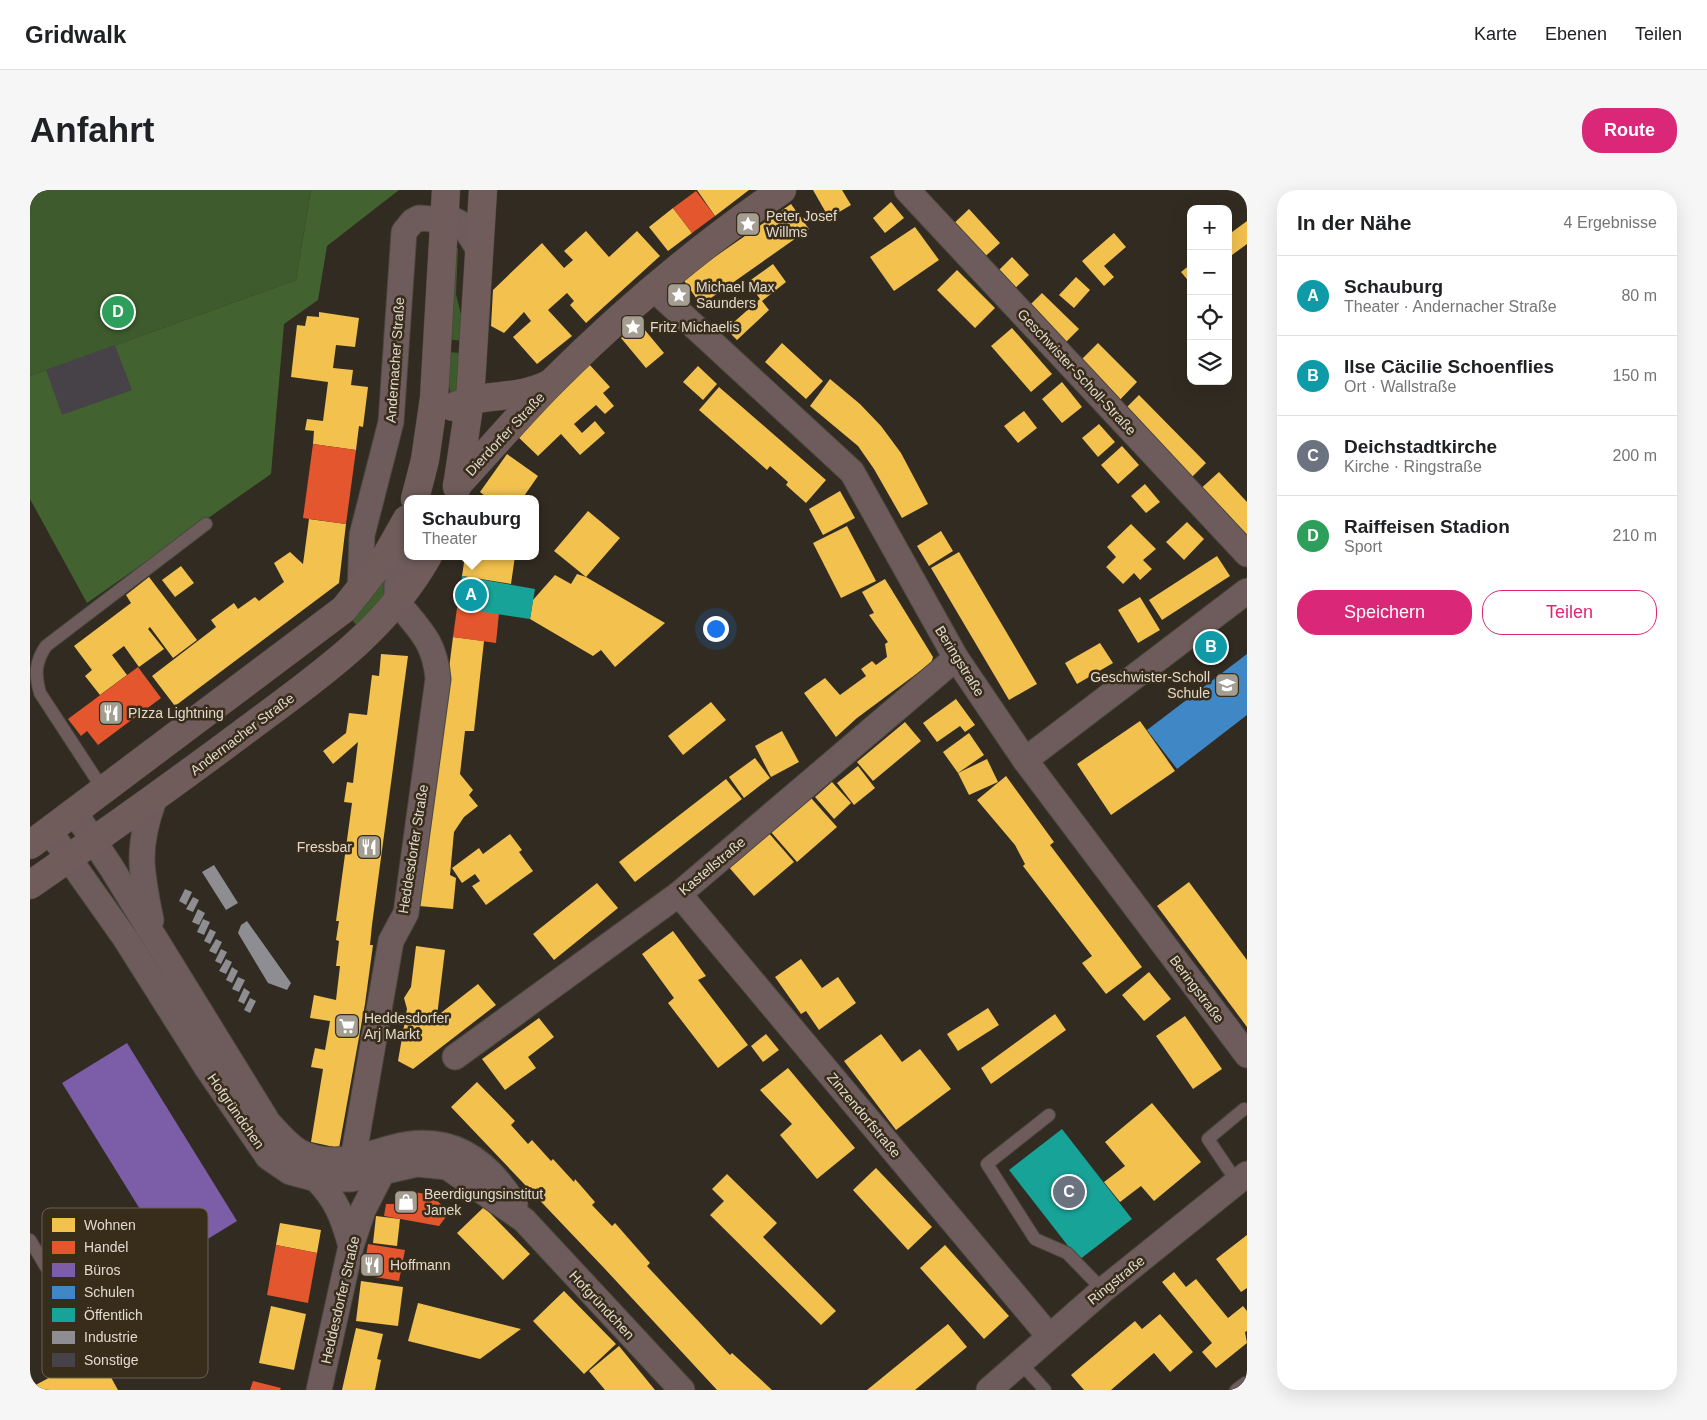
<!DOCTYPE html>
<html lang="de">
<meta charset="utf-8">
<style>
body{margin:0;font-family:Arial,sans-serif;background:#f6f6f6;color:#202124}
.controls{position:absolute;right:15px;top:15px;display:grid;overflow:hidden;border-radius:10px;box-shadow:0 5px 20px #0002}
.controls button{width:45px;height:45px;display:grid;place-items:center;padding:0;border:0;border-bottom:1px solid #e0e0e0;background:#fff;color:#202124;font:25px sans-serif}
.you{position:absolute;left:685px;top:438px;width:18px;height:18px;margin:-12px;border:4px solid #fff;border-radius:50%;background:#1a73e8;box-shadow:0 0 0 8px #1a73e833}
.badge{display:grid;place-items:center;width:32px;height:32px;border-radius:50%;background:#db2777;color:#fff;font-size:16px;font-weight:700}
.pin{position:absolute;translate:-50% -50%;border:2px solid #fff;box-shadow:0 1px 5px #0006}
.popup{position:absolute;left:374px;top:305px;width:135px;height:65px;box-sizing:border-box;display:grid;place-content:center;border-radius:10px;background:#fff;filter:drop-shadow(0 1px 4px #0005);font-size:16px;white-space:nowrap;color:#757577}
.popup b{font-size:19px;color:#202124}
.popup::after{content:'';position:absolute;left:50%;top:100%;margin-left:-10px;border:10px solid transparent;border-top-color:#fff}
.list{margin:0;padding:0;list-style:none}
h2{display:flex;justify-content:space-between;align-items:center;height:65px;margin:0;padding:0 20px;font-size:21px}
h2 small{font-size:16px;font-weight:400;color:#757577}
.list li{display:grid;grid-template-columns:32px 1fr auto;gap:15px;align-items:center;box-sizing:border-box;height:80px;padding:0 20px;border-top:1px solid #e0e0e0}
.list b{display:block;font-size:19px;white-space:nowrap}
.list p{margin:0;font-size:16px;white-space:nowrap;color:#757577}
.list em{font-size:16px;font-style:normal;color:#757577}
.actions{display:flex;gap:10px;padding:15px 20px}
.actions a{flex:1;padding:11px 0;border:1px solid #db2777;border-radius:20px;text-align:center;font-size:18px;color:#db2777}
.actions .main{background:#db2777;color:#fff}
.icon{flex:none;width:28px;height:28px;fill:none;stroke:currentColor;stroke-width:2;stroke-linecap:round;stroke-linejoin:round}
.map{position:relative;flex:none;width:1217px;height:1200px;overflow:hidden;border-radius:20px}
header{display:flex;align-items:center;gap:30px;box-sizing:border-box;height:70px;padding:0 25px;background:#fff;border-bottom:1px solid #e0e0e0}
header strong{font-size:24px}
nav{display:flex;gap:28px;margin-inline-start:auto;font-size:18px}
.intro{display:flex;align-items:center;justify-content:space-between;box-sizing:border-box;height:120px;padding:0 30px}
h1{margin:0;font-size:35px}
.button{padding:12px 22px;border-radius:20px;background:#db2777;color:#fff;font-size:18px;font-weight:700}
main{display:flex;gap:30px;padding:0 30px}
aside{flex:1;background:#fff;border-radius:20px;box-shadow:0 5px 20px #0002}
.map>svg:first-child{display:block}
.green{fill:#3d5b2c}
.forest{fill:#426330}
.homes{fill:#f2c14e}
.shops{fill:#e4572e}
.offices{fill:#7b5ea7}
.schools{fill:#3f88c5}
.public{fill:#17a398}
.industry{fill:#8d8d92}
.building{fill:#474248}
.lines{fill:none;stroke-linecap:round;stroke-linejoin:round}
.lane-casing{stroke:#4c463e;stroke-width:14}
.street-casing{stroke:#4c463e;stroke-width:27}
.secondary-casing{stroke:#4c463e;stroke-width:29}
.lane{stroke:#6d5c5b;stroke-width:12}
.street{stroke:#6d5c5b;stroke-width:25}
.secondary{stroke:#705d5b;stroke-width:28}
.labels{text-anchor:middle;stroke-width:5;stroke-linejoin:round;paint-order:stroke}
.poi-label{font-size:14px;fill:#e2dace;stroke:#382c1a;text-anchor:start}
.street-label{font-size:14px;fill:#e2dace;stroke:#382c1a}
.key{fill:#382c1a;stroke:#6b6050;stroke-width:1}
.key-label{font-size:14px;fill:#e2dace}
</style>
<header>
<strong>Gridwalk</strong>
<nav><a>Karte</a><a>Ebenen</a><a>Teilen</a></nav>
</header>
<div class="intro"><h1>Anfahrt</h1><a class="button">Route</a></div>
<main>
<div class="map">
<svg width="1217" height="1200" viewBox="0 0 1217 1200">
<rect width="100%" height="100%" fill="#312b21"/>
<g class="green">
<path d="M0 0H281L266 90 0 186Z"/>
<path d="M422 58H428L426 104 433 133V151L417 149Z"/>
<path d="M417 162 432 163 428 214H422L416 178Z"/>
<path d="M362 373 364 397 329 438 320 428Z"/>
</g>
<path class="forest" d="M281 0H369L297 56 288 110 254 134 241 284 57 413 0 309V186L266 90Z"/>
<g class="homes">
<path d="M667 0H719L685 26Z"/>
<path d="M783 0H812L821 15 799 28Z"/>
<path d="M861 12 874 28 855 43 843 28Z"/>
<path d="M761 14 779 39 671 115 653 89Z"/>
<path d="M643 18 662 43 638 61 619 37Z"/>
<path d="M939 19 970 53 949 72 918 39Z"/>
<path d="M1217 31V54L1198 68V45Z"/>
<path d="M885 37 909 70 864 101 840 67Z"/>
<path d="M556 41 579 67 607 41 630 66 556 133 540 115 544 111 537 103 518 120 542 146 507 174 483 147 501 131 494 122 474 143 461 136 463 100 512 53 534 78 543 70 534 61Z"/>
<path d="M1084 43 1096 57 1074 76 1084 87 1074 96 1052 71Z"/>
<path d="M982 67 999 85 980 103 963 86Z"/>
<path d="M743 74 756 92 732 111 739 120 707 150 696 139 730 109 718 92Z"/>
<path d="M1161 74V94L1151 82Z"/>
<path d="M927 80 965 118 945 138 907 100Z"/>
<path d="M1046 87 1060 100 1044 118 1029 105Z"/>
<path d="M1012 103 1049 139 1030 158 993 122Z"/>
<path d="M289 122 329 128 325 157 306 155 303 178 323 180 321 195 338 197 333 237 329 236 326 260 283 254 284 241 275 240 277 229 293 231 298 192 261 187 267 135 275 136 277 126 289 127Z"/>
<path d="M609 133 634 163 616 178 591 148Z"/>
<path d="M982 138 1022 184 1001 202 961 156Z"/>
<path d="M752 153 793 191 776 209 735 172Z"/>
<path d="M1068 153 1107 192 1084 216 1045 176Z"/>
<path d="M558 173 580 197 573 203 584 216 575 224 566 215 544 234 552 243 565 231 575 243 550 265 531 244 508 266 486 245Z"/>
<path d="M668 176 687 194 673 210 653 192Z"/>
<path d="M800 189 830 214 851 236 871 263 898 314 872 328 844 279 828 256 780 216Z"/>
<path d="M1032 192 1052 217 1032 233 1012 209Z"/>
<path d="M689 197 796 290 776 313 756 295 758 292 740 276 737 280 669 220Z"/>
<path d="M1109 205 1176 273 1155 294 1088 226Z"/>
<path d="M994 221 1007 238 988 253 974 236Z"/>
<path d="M1069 234 1085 252 1068 267 1052 248Z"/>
<path d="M1092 256 1109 275 1088 294 1071 275Z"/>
<path d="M477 264 508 286 492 309H459L450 302Z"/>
<path d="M1189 282 1217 312V356L1167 302Z"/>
<path d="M1115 294 1130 312 1116 323 1101 306Z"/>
<path d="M810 301 825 328 793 345 779 319Z"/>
<path d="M558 321 590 348 556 387 524 361Z"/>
<path d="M279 329 316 334 309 393 145 516 122 486 186 437 181 430 204 413 208 419 225 407 229 411 254 392 244 373 260 362 273 374Z"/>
<path d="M1157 332 1174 349 1154 370 1136 352Z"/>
<path d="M1101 334 1126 359 1113 370 1122 379 1110 390 1104 383 1093 394 1076 377 1086 367 1077 357Z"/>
<path d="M817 336 846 391 811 408 783 353Z"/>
<path d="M911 341 923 361 899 376 887 356Z"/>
<path d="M929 362 1007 494 979 510 901 378Z"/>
<path d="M435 366H485L481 394 432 386Z"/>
<path d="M1187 366 1200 386 1132 430 1119 410Z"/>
<path d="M151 376 164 393 145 407 132 390Z"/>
<path d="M547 384 556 387 635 433 585 477 571 460 563 466 500 429 503 410 525 385 541 394Z"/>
<path d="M119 387 167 450 143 468 120 437 118 439 134 459 109 477 94 456 82 465 97 485 70 505 55 486 62 480 44 456 101 413 96 405Z"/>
<path d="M855 389 903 467 901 473 827 528 806 547 774 503 795 488 810 505 836 486 831 479 842 471 846 475 857 467 855 454 858 452 839 425 844 423 832 402Z"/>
<path d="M1110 407 1130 440 1108 453 1088 420Z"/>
<path d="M423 447 454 451 444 541H435L430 584 443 600 439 605 448 616 434 627 424 642 420 685 426 688 423 719 389 716Z"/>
<path d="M1070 453 1083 473 1047 494 1035 473Z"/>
<path d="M351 464 378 466 342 735 340 755H343L335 814 309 958 281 952 293 879 281 877 285 858 295 860 300 831 280 828 284 805 306 810 310 776H306L309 751 306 750 309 731H306L322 613 314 612 317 592 323 593 328 552 303 574 293 561 316 543 319 523 337 525 342 485 349 486Z"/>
<path d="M926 509 945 535 935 542 930 536 907 552 893 533Z"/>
<path d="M681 512 696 530 653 565 638 546Z"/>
<path d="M1110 531 1145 581 1081 625 1047 574Z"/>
<path d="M875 532 891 551 843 591 827 572Z"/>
<path d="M752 541 769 572 741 587 725 556Z"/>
<path d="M939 543 954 565 928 583 913 562Z"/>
<path d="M725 568 740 588 714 608 699 587Z"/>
<path d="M957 569 968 592 939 605 928 583Z"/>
<path d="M828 576 845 598 824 615 807 593Z"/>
<path d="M976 586 1024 652 1020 655 1112 777 1076 804 1052 773 1062 766 993 676 995 674 985 655 947 610Z"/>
<path d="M696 589 712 609 605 692 589 672Z"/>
<path d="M802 592 821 613 804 629 785 607Z"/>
<path d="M781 608 807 637 767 672 741 642Z"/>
<path d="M737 641 764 672 724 706 697 675Z"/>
<path d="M480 644 492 660 489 662 503 681 456 715 442 696 450 691 445 684 432 693 422 678 449 658 453 664Z"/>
<path d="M1159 692 1217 770V837L1127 716Z"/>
<path d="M567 693 588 718 524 770 503 744Z"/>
<path d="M643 741 676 786 668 790 718 855 688 878 638 813 644 808 612 764Z"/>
<path d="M386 756 415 760 407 826 448 794 466 815 383 879 368 871 377 819 374 808 381 797Z"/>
<path d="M771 769 792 798 808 787 826 813 789 840 776 821 771 824 745 787Z"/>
<path d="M1119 782 1141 809 1114 831 1092 805Z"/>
<path d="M958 818 969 835 928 861 917 844Z"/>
<path d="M1025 824 1036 840 961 894 951 878Z"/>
<path d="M1155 826 1192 879 1163 899 1126 846Z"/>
<path d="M509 828 524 847 498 867 506 878 475 900 452 869Z"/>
<path d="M736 844 749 860 733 872 721 856Z"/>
<path d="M851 844 872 872 890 859 921 899 866 940 814 871Z"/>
<path d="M758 878 825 958 787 989 750 945 762 934 730 900Z"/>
<path d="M447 892 485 931 481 935 498 954 502 950 521 971 523 969 544 992 545 989 565 1012 562 1015 582 1036 585 1033 620 1073 617 1076 700 1165 702 1163 742 1200H687L575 1079 421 917Z"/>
<path d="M1122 913 1171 972 1124 1011 1111 996 1090 1012 1074 992 1095 976 1075 952Z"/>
<path d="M846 978 902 1037 878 1060 823 1000Z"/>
<path d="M697 984 747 1033 733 1047 806 1121 791 1135 680 1025 694 1011 682 999Z"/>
<path d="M454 1017 500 1064 473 1090 427 1043Z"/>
<path d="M346 1026 370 1029 367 1056 343 1053Z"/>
<path d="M250 1033 291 1040 287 1063 246 1055Z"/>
<path d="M1217 1045V1098L1211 1102 1186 1069Z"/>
<path d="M915 1055 979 1126 954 1149 890 1078Z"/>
<path d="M1144 1082 1156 1097 1166 1089 1198 1128 1213 1116 1217 1121V1141L1215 1142 1217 1153 1186 1178 1172 1162 1182 1153 1132 1092Z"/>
<path d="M331 1091 373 1097 368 1136 326 1131Z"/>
<path d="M534 1101 586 1154 554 1184 503 1131Z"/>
<path d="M388 1113 491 1139 450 1169 378 1151Z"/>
<path d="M241 1116 276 1124 264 1180 229 1173Z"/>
<path d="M1130 1124 1163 1162 1140 1182 1124 1163 1081 1200H1054L1041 1185 1105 1131 1112 1139Z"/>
<path d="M918 1134 937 1157 885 1200H837Z"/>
<path d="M326 1138 353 1144 347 1169 351 1170 345 1200H312Z"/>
<path d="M589 1156 625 1200H575L559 1181Z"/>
<path d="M67 1162 88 1200H0V1198Z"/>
</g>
<g class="shops">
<path d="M666 1 685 26 662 43 643 18Z"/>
<path d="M283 254 326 260 316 334 273 328Z"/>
<path d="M427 418 469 423 466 453 423 447Z"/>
<path d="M108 477 131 508 68 555 57 541 51 546 38 529Z"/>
<path d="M371 1000 402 1005 419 1023 409 1036 354 1026 356 1014H370Z"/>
<path d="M338 1054 375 1060 369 1091 333 1085Z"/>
<path d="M246 1055 287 1063 278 1113 237 1105Z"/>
<path d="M223 1191 251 1198 250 1200H220Z"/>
</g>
<path class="offices" d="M97 853 207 1031 142 1071 32 893Z"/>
<path class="schools" d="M1217 464V525L1147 579 1117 540Z"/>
<g class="public">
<path d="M432 386 505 399 500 429 427 418Z"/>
<path d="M1032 939 1102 1029 1049 1070 979 980Z"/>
</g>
<g class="industry">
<path d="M184 675 208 713 196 720 172 682Z"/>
<path d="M155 699 162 702 156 715 149 711Z"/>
<path d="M163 707 169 710 163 722 156 719Z"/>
<path d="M168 719 175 723 169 735 162 732Z"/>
<path d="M173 729 180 732 174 745 167 742Z"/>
<path d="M217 731 261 793 257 800 238 793 208 743 211 735Z"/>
<path d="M180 739 186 742 180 754 174 751Z"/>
<path d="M186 749 192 752 186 764 179 761Z"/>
<path d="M191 759 197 762 191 774 185 771Z"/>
<path d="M196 769 202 772 196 784 189 781Z"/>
<path d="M202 777 208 781 202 793 196 790Z"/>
<path d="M208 787 215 790 209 802 202 799Z"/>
<path d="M214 798 220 802 214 814 208 811Z"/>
<path d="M220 808 226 811 220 823 214 820Z"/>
</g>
<path class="building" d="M85 155 102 200 32 225 16 180Z"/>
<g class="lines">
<defs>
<g id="lane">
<path d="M74 601 10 503C5 485 5 472 16 456L176 334"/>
<path d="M1019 925 957 974 1005 1049 1037 1063 1073 1100"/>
<path d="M1207 992 1178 949 1214 919"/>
<path d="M0 1050 16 1077"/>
<path d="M989 1171 1015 1200"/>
<path d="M1206 1200 1215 1193"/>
</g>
<g id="street">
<path d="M877 0 1217 364"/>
<path d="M624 99 822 282 926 468 995 570 1217 865"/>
<path d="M330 402 332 345 361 232 374 42 383 31 389 28 426 31 433 35 450 61"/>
<path d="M995 570 1217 401"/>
<path d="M45 623 81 677 238 932C247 942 256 953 268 961 299 978 330 967 361 958 417 942 456 967 485 1015"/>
<path d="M20 642 95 748 177 878 238 967 260 982 286 989H321L387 974 417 977 494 1030 652 1200"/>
<path d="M649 704 1019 1146"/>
<path d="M121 730C111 681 106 658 124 610"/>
<path d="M425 867 649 704 926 468"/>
<path d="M323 969 361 751 376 723 408 489C405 452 390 440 367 412V395L377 357"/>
<path d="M286 989C307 1010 313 1028 321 1056"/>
<path d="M289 1200 321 1056 333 1020 353 981"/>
<path d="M959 1200 1073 1100 1217 984"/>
</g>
<g id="secondary">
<path d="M423 217C452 202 486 211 519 194"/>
<path d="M427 295C459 261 489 225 522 192 592 122 670 56 752 0"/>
<path d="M427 297 440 210 453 0"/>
<path d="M385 309 395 270 404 208 416 0"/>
<path d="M0 655 314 419 356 366 377 329"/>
<path d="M0 695C74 644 147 592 219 538 286 488 356 441 398 366"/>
</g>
</defs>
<use href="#lane" class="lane-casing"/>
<use href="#street" class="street-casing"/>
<use href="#secondary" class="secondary-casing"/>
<use href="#lane" class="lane"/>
<use href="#street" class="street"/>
<use href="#secondary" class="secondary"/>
</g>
<defs>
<symbol id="sight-square" viewBox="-11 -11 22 22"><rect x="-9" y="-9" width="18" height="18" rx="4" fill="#a49d91" stroke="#382c1a"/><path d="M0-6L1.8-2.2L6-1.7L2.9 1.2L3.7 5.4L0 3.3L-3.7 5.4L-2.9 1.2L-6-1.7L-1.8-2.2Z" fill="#fff"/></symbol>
<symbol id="school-square" viewBox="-11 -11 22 22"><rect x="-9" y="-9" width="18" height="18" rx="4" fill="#a49d91" stroke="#382c1a"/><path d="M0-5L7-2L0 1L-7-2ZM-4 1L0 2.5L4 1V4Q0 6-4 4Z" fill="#fff"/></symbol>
<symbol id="restaurant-square" viewBox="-11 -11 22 22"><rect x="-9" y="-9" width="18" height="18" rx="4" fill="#a49d91" stroke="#382c1a"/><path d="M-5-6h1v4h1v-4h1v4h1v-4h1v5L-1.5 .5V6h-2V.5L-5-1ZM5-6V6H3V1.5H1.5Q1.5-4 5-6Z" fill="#fff"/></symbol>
<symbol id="supermarket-square" viewBox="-11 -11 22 22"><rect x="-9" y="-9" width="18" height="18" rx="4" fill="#a49d91" stroke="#382c1a"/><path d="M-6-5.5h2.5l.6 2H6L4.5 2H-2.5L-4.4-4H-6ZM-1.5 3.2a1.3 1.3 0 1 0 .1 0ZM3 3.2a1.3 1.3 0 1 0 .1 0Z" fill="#fff"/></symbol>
<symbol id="shop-square" viewBox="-11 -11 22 22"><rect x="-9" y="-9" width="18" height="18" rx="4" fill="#a49d91" stroke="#382c1a"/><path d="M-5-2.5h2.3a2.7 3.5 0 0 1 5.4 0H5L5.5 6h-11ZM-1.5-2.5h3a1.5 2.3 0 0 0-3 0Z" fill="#fff"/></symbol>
</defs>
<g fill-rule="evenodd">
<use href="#sight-square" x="704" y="20" width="28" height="28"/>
<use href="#sight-square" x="635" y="91" width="28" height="28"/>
<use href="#sight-square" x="589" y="123" width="28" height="28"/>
<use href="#school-square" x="1183" y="481" width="28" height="28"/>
<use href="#restaurant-square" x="67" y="509" width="28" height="28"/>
<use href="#restaurant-square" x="325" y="643" width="28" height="28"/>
<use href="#supermarket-square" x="303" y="822" width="28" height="28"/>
<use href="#shop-square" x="362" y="998" width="28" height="28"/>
<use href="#restaurant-square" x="328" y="1061" width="28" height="28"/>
</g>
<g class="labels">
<g class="poi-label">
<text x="736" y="31">Peter Josef<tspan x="736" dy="16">Willms</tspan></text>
<text x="666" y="102">Michael Max<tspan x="666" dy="16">Saunders</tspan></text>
<text x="620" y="142">Fritz Michaelis</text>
<text x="1180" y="492" text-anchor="end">Geschwister-Scholl<tspan x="1180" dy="16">Schule</tspan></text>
<text x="98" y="528">PIzza Lightning</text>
<text x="322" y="662" text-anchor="end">Fressbar</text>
<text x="334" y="833">Heddesdorfer<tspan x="334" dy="16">Arj Markt</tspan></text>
<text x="394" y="1009">Beerdigungsinstitut<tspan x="394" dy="16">Janek</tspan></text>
<text x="360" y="1080">Hoffmann</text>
</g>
<g class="street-label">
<text transform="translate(365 170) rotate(-86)" y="5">Andernacher Straße</text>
<text transform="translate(1047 182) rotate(47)" y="5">Geschwister-Scholl-Straße</text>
<text transform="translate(475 244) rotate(-47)" y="5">Dierdorfer Straße</text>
<text transform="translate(930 471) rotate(58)" y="5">Beringstraße</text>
<text transform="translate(212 544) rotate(-37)" y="5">Andernacher Straße</text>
<text transform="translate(383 659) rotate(-81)" y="5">Heddesdorfer Straße</text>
<text transform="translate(682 676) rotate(-40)" y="5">Kastellstraße</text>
<text transform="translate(1167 799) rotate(53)" y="5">Beringstraße</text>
<text transform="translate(206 921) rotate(55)" y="5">Hofgründchen</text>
<text transform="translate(834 925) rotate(50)" y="5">Zinzendorfstraße</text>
<text transform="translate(1086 1090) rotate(-39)" y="5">Ringstraße</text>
<text transform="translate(310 1110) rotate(-77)" y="5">Heddesdorfer Straße</text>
<text transform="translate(572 1115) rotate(47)" y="5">Hofgründchen</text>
</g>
</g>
<rect x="12" y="1018" width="166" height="170" rx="8" class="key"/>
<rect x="22" y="1028" width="23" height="14" fill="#f2c14e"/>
<rect x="22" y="1051" width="23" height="13" fill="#e4572e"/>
<rect x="22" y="1073" width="23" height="14" fill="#7b5ea7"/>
<rect x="22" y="1096" width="23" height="13" fill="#3f88c5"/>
<rect x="22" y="1118" width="23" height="14" fill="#17a398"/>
<rect x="22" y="1141" width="23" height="13" fill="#8d8d92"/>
<rect x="22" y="1163" width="23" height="14" fill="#474248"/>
<g class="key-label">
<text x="54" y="1040">Wohnen</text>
<text x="54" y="1062">Handel</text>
<text x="54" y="1085">Büros</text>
<text x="54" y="1107">Schulen</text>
<text x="54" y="1130">Öffentlich</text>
<text x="54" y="1152">Industrie</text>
<text x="54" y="1175">Sonstige</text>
</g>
</svg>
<div class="controls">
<button>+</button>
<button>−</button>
<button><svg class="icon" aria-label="locate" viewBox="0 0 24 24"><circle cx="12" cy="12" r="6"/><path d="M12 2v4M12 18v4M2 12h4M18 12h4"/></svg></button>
<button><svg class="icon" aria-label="layers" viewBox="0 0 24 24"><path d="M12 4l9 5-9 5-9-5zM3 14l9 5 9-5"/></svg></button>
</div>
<div class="you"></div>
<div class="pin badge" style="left:441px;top:405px;background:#0f9aa8">A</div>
<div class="popup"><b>Schauburg</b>Theater</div>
<div class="pin badge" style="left:1181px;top:457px;background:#0f9aa8">B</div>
<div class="pin badge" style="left:1039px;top:1002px;background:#6b7280">C</div>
<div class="pin badge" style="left:88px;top:122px;background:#2e9e5b">D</div>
</div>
<aside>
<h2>In der Nähe<small>4 Ergebnisse</small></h2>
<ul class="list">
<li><span class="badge" style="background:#0f9aa8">A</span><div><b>Schauburg</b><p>Theater · Andernacher Straße</p></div><em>80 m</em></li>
<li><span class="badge" style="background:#0f9aa8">B</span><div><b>Ilse Cäcilie Schoenflies</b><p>Ort · Wallstraße</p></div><em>150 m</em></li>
<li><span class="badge" style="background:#6b7280">C</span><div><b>Deichstadtkirche</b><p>Kirche · Ringstraße</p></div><em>200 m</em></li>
<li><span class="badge" style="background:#2e9e5b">D</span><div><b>Raiffeisen Stadion</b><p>Sport</p></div><em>210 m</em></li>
</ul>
<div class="actions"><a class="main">Speichern</a><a>Teilen</a></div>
</aside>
</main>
